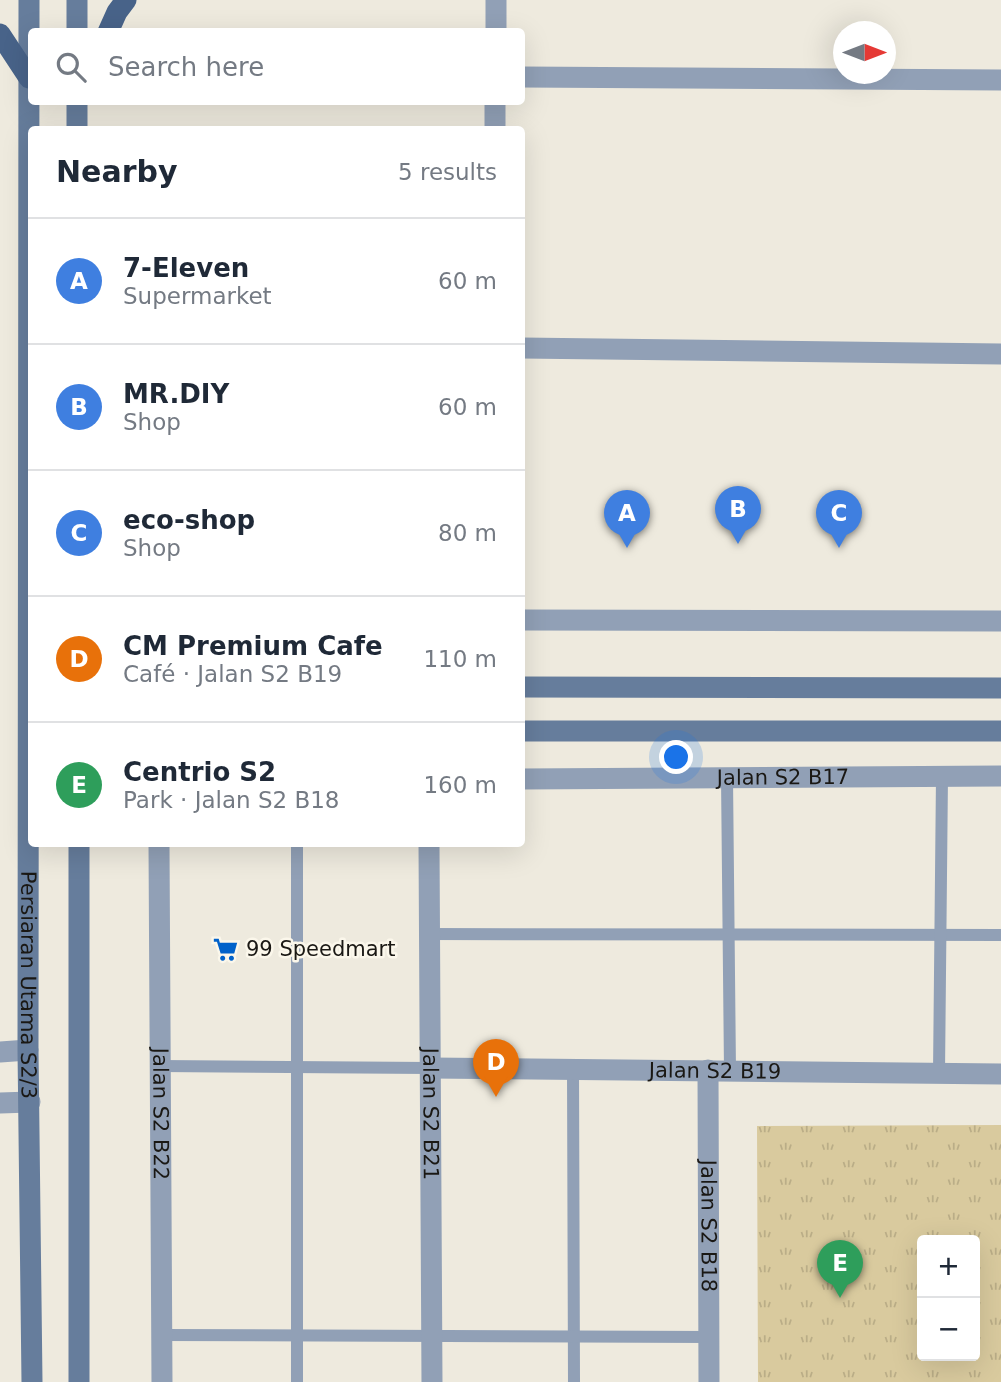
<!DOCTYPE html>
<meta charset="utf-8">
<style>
body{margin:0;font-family:"DejaVu Sans",sans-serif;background:#f6f6f7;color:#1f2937}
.controls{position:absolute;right:21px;bottom:21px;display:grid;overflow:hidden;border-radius:7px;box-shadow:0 7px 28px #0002}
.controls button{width:63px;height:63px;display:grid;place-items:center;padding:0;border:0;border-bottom:2px solid #e0e1e3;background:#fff;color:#1f2937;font:35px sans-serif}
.compass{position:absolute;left:833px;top:21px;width:63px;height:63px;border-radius:50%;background:#fff;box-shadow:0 7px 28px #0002;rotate:90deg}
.you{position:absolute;left:677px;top:758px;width:24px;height:24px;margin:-18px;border:5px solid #fff;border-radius:50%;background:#1a73e8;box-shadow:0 0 0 10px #1a73e833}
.badge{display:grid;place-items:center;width:46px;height:46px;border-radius:50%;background:#2563eb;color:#fff;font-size:23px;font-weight:700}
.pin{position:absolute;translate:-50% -58px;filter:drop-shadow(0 2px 4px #0008)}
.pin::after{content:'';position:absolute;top:37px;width:24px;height:21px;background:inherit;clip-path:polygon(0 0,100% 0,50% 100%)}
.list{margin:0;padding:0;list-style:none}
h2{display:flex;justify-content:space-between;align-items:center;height:91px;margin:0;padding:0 28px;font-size:30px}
h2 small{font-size:23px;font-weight:400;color:#747a83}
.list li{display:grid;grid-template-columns:46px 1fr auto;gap:21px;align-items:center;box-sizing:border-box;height:126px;padding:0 28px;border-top:2px solid #e0e1e3}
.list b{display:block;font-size:26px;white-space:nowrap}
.list p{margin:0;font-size:23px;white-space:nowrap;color:#747a83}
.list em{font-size:23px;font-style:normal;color:#747a83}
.icon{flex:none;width:38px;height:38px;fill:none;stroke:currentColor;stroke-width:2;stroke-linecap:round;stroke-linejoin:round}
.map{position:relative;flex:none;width:1001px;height:1382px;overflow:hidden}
.search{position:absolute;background:#fff;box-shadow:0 7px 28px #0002;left:28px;top:28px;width:497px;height:77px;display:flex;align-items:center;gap:18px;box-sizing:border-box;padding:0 24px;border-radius:7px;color:#747a83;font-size:26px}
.panel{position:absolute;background:#fff;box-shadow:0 7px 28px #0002;left:28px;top:126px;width:497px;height:721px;border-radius:7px}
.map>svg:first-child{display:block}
.grass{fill:url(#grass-tufts);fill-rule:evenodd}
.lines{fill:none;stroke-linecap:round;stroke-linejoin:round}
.lane{stroke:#91a0b6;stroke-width:12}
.street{stroke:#91a0b6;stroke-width:21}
.secondary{stroke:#667d9c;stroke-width:21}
.primary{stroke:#486389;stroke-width:21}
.labels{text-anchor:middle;stroke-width:5;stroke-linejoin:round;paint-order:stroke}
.street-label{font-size:21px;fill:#1a1814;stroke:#fbf7eb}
.poi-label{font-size:21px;fill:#1a1814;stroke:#fbf7eb;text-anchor:start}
</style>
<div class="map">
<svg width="1001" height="1382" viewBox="0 0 1001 1382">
<defs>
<pattern id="grass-tufts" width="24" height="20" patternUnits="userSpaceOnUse" patternTransform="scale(1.75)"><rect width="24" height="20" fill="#d9ca9e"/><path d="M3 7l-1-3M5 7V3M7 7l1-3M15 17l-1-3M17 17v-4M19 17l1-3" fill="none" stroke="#baad87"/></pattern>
</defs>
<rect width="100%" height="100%" fill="#eeeade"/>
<path class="grass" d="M1001 1125V1382H758L757 1126ZM922 1240H975V1356H922Z"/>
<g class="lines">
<g class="lane">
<path d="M727 777 730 1071"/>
<path d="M429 934 1001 935"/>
<path d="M159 1066 430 1068"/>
<path d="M573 1069 574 1382"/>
<path d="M939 1073 942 776"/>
<path d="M162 1335 709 1337"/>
<path d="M297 1382V844"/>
</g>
<g class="street">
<path d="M496 32V0"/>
<path d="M522 77 1001 80"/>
<path d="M495 130V102"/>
<path d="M522 348 1001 354"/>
<path d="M522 620 1001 621"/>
<path id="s1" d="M522 779 1001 776"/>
<path id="s2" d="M159 844 162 1382"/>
<path id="s3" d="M429 844 432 1382"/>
<path d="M0 1052 28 1050"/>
<path id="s4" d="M430 1068 1001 1074"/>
<path id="s5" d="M708 1070 709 1382"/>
<path d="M0 1103 30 1102"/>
</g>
<g class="secondary">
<path id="s6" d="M29 0 28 1050 32 1382"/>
<path d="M77 0V32"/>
<path d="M77 102V130"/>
<path d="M522 687 1001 688"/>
<path d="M522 731H1001"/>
<path d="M79 844V1382"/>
</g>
<g class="primary">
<path d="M108 32 117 12 126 0"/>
<path d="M0 34 29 78"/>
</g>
</g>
<defs>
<symbol id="supermarket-bare" viewBox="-9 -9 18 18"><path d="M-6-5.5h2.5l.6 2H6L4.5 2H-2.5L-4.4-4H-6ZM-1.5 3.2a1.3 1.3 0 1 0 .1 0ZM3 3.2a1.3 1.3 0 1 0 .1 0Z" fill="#0162ca" stroke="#fbf7eb" stroke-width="2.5" paint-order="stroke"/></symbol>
</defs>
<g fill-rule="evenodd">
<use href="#supermarket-bare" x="208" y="932" width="35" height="35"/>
</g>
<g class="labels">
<g class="street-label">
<text dy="7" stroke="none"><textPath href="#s1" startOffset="261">Jalan S2 B17</textPath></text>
<text dy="7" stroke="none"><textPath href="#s6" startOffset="985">Persiaran Utama S2/3</textPath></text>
<text dy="7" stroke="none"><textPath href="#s4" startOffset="285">Jalan S2 B19</textPath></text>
<text dy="7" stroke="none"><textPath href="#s2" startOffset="270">Jalan S2 B22</textPath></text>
<text dy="7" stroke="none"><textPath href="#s3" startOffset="270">Jalan S2 B21</textPath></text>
<text dy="7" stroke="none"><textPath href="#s5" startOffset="156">Jalan S2 B18</textPath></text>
</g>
<g class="poi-label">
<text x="246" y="956">99 Speedmart</text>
</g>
</g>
</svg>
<div class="controls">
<button>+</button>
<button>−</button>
</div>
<svg class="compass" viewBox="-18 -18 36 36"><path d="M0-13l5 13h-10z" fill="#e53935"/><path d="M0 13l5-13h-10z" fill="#747a83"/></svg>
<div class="you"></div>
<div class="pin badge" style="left:627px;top:548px;background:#3f7fe0">A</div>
<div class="pin badge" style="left:738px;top:544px;background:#3f7fe0">B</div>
<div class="pin badge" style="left:839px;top:548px;background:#3f7fe0">C</div>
<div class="pin badge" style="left:496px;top:1097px;background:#e8710a">D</div>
<div class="pin badge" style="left:840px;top:1298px;background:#2e9e5b">E</div>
<div class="search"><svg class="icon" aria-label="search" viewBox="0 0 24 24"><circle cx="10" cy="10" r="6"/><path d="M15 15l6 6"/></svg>Search here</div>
<section class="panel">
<h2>Nearby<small>5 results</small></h2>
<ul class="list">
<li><span class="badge" style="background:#3f7fe0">A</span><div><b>7-Eleven</b><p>Supermarket</p></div><em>60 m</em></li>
<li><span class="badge" style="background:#3f7fe0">B</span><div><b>MR.DIY</b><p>Shop</p></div><em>60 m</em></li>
<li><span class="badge" style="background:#3f7fe0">C</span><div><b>eco-shop</b><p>Shop</p></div><em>80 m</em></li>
<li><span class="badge" style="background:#e8710a">D</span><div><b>CM Premium Cafe</b><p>Café · Jalan S2 B19</p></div><em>110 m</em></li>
<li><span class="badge" style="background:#2e9e5b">E</span><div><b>Centrio S2</b><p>Park · Jalan S2 B18</p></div><em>160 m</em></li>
</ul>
</section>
</div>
